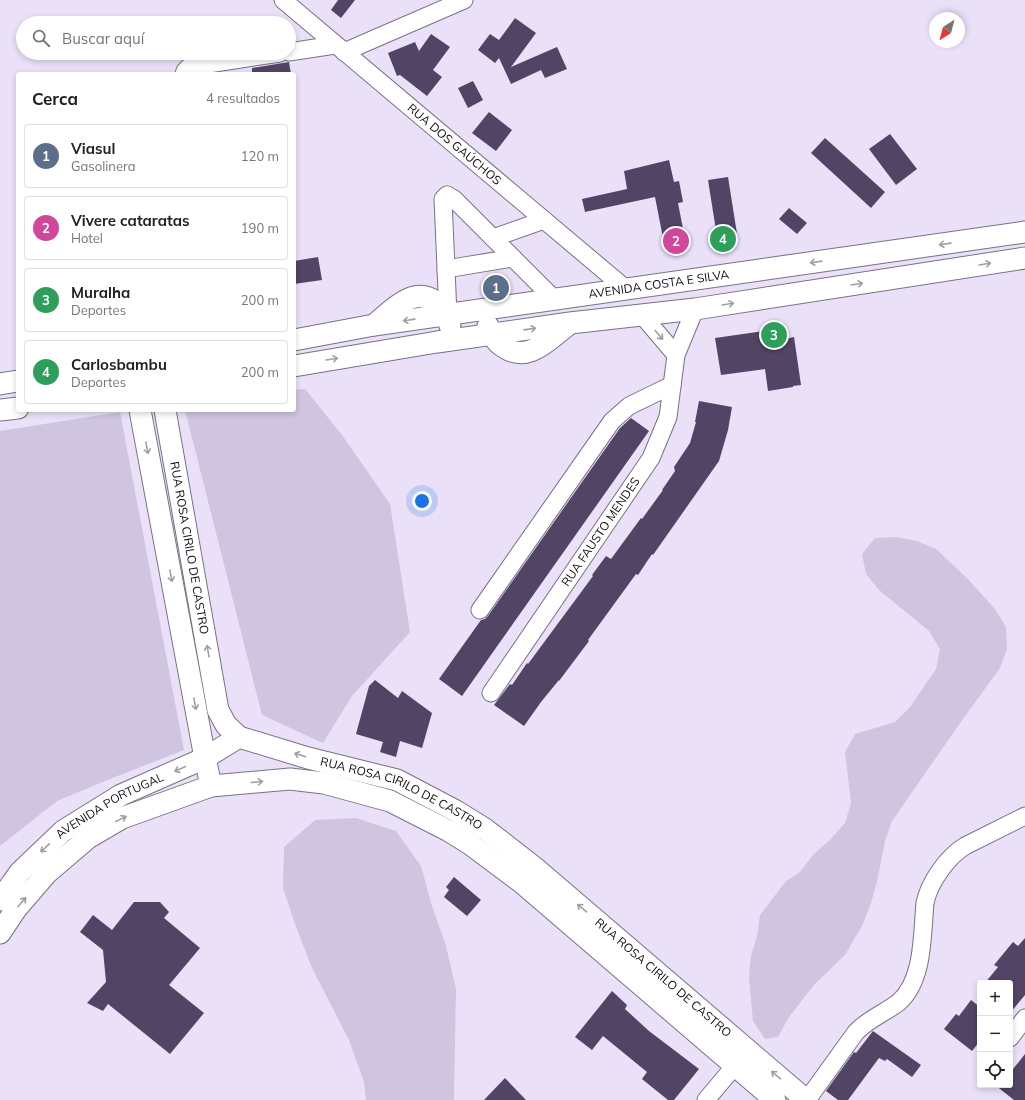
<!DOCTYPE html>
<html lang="es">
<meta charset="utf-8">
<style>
body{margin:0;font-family:Mulish,sans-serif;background:#f6f6f6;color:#202124}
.controls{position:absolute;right:12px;bottom:12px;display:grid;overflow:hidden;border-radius:4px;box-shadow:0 2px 6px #0003}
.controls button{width:36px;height:36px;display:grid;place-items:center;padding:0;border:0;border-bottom:1px solid #e0e0e0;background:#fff;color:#202124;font:20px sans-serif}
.compass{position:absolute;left:929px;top:12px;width:36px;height:36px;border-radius:50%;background:#fff;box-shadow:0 2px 6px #0003;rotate:216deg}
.you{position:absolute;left:422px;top:501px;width:14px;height:14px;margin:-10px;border:3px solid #fff;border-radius:50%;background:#1a73e8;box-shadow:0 0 0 6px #1a73e833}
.badge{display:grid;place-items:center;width:26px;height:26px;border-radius:50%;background:#2563eb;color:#fff;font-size:13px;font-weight:700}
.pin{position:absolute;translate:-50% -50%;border:2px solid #fff;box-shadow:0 1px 4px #0006}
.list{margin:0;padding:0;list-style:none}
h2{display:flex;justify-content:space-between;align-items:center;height:52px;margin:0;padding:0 16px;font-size:17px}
h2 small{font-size:13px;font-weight:400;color:#757577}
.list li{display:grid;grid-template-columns:26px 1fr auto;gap:12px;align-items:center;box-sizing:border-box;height:64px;margin:0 8px 8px;padding:0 8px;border:1px solid #e0e0e0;border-radius:4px}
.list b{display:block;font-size:15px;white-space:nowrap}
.list p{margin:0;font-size:13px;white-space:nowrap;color:#757577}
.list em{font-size:13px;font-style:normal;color:#757577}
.icon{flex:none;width:22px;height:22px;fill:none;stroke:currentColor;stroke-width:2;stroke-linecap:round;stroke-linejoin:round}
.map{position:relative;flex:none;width:1025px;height:1100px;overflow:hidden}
.search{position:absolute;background:#fff;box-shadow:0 2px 6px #0003;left:16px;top:16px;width:280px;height:44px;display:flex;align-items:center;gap:10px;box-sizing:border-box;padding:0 14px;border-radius:22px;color:#757577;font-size:15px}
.panel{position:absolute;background:#fff;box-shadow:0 2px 6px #0003;left:16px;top:72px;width:280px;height:340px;border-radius:4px}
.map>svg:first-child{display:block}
.green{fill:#d0c5e0}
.building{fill:#524465}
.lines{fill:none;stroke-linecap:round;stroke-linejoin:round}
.minor-casing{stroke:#797185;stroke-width:19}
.major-casing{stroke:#797185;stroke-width:23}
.minor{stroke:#fff;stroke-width:17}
.major{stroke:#fff;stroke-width:21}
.oneway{stroke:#a09fa1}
.labels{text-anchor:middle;stroke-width:4;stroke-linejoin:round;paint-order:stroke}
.street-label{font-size:12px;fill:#110e15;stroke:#f6f0fe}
</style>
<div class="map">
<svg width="1025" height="1100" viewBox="0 0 1025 1100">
<rect width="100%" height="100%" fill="#eae1f8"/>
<g class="green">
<path d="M305 389 342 435 390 504 410 632 352 696 323 743 262 715 185 410H294V390Z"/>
<path d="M120 412 184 750 110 779 57 801 0 846V431Z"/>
<path d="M896 537 917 541 936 549 967 578 995 609 1006 627 1007 649 1000 668 963 719 892 821 885 841 877 882 871 903 863 924 845 955 814 985 789 1017 778 1037 765 1039 753 1021 749 978 751 956 757 936 760 915 786 881 800 872 813 855 830 840 845 823 851 803 845 752 855 734 895 722 910 707 936 669 940 649 929 631 879 590 866 574 862 554 875 538Z"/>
<path d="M356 818 396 831 421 866 432 906 446 946 456 989 454 1100H366L364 1082 349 1040 312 968 296 927 283 888 284 847 315 820Z"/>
</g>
<g class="building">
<path d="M338 0H355L341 18 331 10Z"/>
<path d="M515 18 536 33 511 67 557 47 567 69 545 78 541 70 511 84 499 58 495 63 478 50 490 34 499 40Z"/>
<path d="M431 34 450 47 433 70 442 77 427 96 400 75 397 76 388 53 415 42 419 51Z"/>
<path d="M289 62 291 74H252V68Z"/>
<path d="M473 81 483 100 468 108 458 88Z"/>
<path d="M489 112 512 130 496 151 472 133Z"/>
<path d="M890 134 917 169 896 185 869 149Z"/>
<path d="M825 138 885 192 871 208 811 153Z"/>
<path d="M669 160 674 182 679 181 683 202 678 203 685 239 664 243 655 197 585 212 582 199 627 189 624 171Z"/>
<path d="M728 177 738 240 718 243 708 180Z"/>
<path d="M789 208 807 223 797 234 779 219Z"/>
<path d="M318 257 322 280 294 284V261Z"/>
<path d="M784 328 786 339 794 337 801 385 793 386V387L768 391 765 369 721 375 715 338Z"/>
<path d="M699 401 732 407 728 430 719 461 653 555 652 554 638 575 636 574 588 640 589 641 559 681V680L541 702 524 726 494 705 510 684 512 685 527 663 528 664 593 576 592 575 606 556 611 559 641 518 642 519 663 490H662L675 471 674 467 690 443 696 422H695Z"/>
<path d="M631 418 649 431 462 696 439 679 481 620 485 619 488 616 620 428Z"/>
<path d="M375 680 398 698 402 691 432 713 422 748 400 741 396 757 380 752 383 742 356 734 369 686Z"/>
<path d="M454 877 481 900 467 916 444 897 449 890 446 887Z"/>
<path d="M134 902H160L169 912 164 918 200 948 169 985 204 1013 170 1054 108 1004 103 1011 87 1003 106 982 103 950 80 932 93 915 112 930Z"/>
<path d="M1025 938V995L1010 1013V983H985L998 967 994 965 1013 942 1018 946Z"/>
<path d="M612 991 627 1005 625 1009 649 1031 699 1069 674 1100H668L642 1079 647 1072 603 1036 592 1050 575 1037Z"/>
<path d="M971 1000 980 1007V1041L972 1051 944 1029 956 1014 959 1016Z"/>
<path d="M873 1031 921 1065 912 1077 887 1059 885 1061 879 1058 848 1100H838L826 1091 854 1052 856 1053Z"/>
<path d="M1025 1054V1100H1014L995 1085H1010V1073Z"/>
<path d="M505 1078 526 1100H484Z"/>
</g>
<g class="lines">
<defs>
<g id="minor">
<path id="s1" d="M283 0 626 289"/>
<path d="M289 52 335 45"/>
<path d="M344 52 464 0"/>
<path d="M184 74 185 71 189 67 280 53"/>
<path d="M493 238 544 220"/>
<path d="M446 269 513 258"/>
<path d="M448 315 443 199 447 195 454 199 554 299"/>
<path d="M642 315 676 355"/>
<path d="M480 610 612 421 629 406 672 385"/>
<path id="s2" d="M491 693 651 458 668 417 676 355 695 309"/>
<path d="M1010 1038 1025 1018"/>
<path d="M706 1100 743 1056"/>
<path d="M807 1100 856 1032C868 1019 885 1013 899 1002 924 980 922 934 925 903 929 883 947 857 965 846L1025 816"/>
</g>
<g id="major">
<path d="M374 325C391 311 413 285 436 302 445 308 448 316 450 326"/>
<path d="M488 326C491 334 495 341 502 346 528 365 549 339 569 324"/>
<path id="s3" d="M294 340 374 325 1025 232"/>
<path d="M294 366 437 342 570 323 695 309 1025 258"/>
<path d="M0 384 18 381"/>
<path d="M0 410 18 408"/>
<path d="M140 410 205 758 211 786 290 779 324 783 390 801 449 831 470 844 521 882 775 1100"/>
<path id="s4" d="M165 410 218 710 226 725 239 737 308 758 397 780 456 811 485 829 534 867 806 1100"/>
<path id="s5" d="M0 900 20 872 63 831 121 795 205 758 239 737"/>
<path d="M0 933 16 909 47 873 88 838 122 818 211 786"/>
</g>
</defs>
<use href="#minor" class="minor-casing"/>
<use href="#major" class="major-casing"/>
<use href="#minor" class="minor"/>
<use href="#major" class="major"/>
</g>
<defs><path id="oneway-shaft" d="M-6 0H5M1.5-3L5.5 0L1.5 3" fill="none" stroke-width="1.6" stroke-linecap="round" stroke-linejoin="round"/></defs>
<g class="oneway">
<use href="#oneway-shaft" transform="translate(945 244) rotate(172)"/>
<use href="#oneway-shaft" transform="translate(816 262) rotate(172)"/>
<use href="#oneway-shaft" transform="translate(985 264) rotate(-9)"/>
<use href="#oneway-shaft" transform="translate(857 284) rotate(-9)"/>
<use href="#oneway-shaft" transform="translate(728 304) rotate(-9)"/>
<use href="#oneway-shaft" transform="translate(409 320) rotate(172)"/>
<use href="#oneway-shaft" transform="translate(530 329) rotate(-8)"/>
<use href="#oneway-shaft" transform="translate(659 335) rotate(49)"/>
<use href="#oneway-shaft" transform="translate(332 359) rotate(-9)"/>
<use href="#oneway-shaft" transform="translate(147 448) rotate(80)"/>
<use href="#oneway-shaft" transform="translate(171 576) rotate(80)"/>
<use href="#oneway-shaft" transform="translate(208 651) rotate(-100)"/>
<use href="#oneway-shaft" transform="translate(195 704) rotate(80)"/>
<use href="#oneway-shaft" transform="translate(300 755) rotate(-163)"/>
<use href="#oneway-shaft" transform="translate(180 769) rotate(156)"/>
<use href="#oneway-shaft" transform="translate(257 782) rotate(-5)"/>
<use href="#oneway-shaft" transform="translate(121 819) rotate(-26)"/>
<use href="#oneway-shaft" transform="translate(45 848) rotate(137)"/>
<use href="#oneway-shaft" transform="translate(22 902) rotate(-49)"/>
<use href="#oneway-shaft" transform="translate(582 908) rotate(-140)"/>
<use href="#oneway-shaft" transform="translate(776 1075) rotate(-140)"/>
</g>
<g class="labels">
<g class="street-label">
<text dy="4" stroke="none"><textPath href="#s1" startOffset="224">RUA DOS GAÚCHOS</textPath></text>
<text dy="4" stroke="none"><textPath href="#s3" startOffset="369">AVENIDA COSTA E SILVA</textPath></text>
<text dy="4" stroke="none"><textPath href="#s2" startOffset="195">RUA FAUSTO MENDES</textPath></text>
<text dy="4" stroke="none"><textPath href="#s4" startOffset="140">RUA ROSA CIRILO DE CASTRO</textPath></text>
<text dy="4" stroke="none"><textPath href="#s4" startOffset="512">RUA ROSA CIRILO DE CASTRO</textPath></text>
<text dy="4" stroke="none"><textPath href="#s5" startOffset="147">AVENIDA PORTUGAL</textPath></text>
<text dy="4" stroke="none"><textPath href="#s4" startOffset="836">RUA ROSA CIRILO DE CASTRO</textPath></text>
</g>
</g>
</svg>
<div class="controls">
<button>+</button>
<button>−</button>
<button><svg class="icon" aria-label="locate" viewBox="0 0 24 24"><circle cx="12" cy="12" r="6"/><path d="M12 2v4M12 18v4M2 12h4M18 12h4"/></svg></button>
</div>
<svg class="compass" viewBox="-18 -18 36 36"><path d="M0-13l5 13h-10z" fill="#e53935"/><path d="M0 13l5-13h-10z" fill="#757577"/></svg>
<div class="you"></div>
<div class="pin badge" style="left:496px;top:288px;background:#5c6f8a">1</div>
<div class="pin badge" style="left:676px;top:241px;background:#d1479c">2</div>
<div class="pin badge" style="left:774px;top:335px;background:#2e9e5b">3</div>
<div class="pin badge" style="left:723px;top:239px;background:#2e9e5b">4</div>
<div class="search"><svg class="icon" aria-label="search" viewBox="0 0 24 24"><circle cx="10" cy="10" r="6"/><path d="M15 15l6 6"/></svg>Buscar aquí</div>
<section class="panel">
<h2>Cerca<small>4 resultados</small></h2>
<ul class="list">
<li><span class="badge" style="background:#5c6f8a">1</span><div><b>Viasul</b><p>Gasolinera</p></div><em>120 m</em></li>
<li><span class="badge" style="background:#d1479c">2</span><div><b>Vivere cataratas</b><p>Hotel</p></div><em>190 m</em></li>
<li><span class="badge" style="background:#2e9e5b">3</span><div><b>Muralha</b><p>Deportes</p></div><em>200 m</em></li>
<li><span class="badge" style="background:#2e9e5b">4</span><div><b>Carlosbambu</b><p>Deportes</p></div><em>200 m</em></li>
</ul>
</section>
</div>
